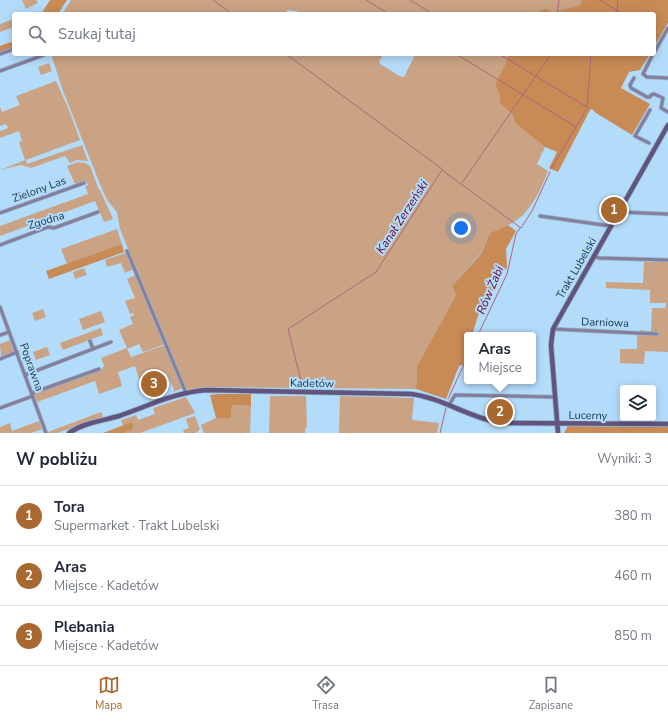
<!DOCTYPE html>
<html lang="pl">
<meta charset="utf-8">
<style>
body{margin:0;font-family:"Nunito Sans",sans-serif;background:#f2f2f3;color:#1f2937}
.controls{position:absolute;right:12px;bottom:12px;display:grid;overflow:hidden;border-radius:4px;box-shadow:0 2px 10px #0003}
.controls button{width:36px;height:36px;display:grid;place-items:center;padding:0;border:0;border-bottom:1px solid #e0e1e3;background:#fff;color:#1f2937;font:20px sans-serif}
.you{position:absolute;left:461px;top:228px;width:14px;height:14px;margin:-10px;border:3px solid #fff;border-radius:50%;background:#1a73e8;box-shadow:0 0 0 6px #1a73e833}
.badge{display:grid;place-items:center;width:26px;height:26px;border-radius:50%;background:#a7692f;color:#fff;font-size:13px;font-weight:700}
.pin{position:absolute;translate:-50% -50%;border:2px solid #fff;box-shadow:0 1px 4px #0006}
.popup{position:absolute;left:464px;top:332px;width:72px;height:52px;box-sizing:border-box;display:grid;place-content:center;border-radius:4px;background:#fff;filter:drop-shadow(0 1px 3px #0005);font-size:13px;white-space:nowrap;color:#747a83}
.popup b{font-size:15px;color:#1f2937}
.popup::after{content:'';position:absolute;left:50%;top:100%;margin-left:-8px;border:8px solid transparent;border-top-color:#fff}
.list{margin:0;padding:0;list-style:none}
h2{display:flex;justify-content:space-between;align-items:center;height:52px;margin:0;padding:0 16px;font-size:17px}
h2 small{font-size:13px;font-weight:400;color:#747a83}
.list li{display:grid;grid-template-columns:26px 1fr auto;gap:12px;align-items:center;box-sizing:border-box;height:60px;padding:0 16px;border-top:1px solid #e0e1e3}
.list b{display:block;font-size:15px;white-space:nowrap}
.list p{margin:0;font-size:13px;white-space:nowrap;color:#747a83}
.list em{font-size:13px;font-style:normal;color:#747a83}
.icon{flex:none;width:22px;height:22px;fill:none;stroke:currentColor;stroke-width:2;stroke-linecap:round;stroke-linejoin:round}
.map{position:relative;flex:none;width:668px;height:433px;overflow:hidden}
.search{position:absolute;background:#fff;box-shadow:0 2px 10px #0003;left:12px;right:12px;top:12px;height:44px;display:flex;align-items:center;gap:10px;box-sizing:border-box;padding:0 14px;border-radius:4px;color:#747a83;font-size:15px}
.sheet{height:232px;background:#fff}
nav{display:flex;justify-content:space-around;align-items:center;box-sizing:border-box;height:56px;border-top:1px solid #e0e1e3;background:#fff;font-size:11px;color:#747a83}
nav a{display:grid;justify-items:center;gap:2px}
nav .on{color:#a7692f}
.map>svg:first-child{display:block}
.green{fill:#c9a384}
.forest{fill:#c88b56}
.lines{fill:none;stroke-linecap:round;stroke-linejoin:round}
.stream{stroke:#b0637c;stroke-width:1}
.street-casing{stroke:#91b6d3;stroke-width:4.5}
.secondary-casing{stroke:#91b6d3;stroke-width:6}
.street{stroke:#877e9b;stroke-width:3}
.secondary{stroke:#62547d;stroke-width:4.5}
.labels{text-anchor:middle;stroke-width:4;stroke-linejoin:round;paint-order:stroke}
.street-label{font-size:11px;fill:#173448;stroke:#b3dbfa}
.water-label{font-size:12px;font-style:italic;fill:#630030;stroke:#b3dbfa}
</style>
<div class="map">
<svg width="668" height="433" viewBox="0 0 668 433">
<rect width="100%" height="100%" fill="#b3dbfa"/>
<g class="green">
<path d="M22 0H36L38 3 26 9Z"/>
<path d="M71 0H581L580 5 553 12 545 8 532 14H299L297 11 287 10V14H62Z"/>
<path d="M14 19V27L0 32V24Z"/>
<path d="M51 54H388L382 56 379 62 381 65C389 68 394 74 402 77L405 76C407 69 411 64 414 57L412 54H508V58L495 85 500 96 499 103 512 114 516 124 545 147 537 164 548 171C543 185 534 204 523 215 515 223 501 228 490 233L481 253 452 286 456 295 417 366 416 389 208 387 186 390 120 229 117 212 107 200 102 189 63 91Z"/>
<path d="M49 63 52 71 41 75 38 67Z"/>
<path d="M56 81 69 110 80 140 26 160 27 164 82 145 88 161 77 160 70 163 65 156 31 168 21 165 0 170 25 160 19 142 22 141 19 131 0 138V131L8 128 6 124 0 126V107L2 112 20 105 16 96Z"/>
<path d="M78 162 85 163 90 166 99 190H100L113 219 104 222 95 201 0 236V226L88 194 85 186 88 185 86 181 75 184 67 166Z"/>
<path d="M117 229 122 244 67 264 61 249Z"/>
<path d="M125 253 128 255 133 268 132 270 125 273 121 263 107 267 105 260Z"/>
<path d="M644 262H668V352L645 351 644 364 620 363V349H637V334L640 333V330L651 331 652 308H665L666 303H650V290L606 288V282L643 283Z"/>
<path d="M84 268 87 275 75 279 73 272Z"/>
<path d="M136 275 165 344 143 352 139 344 127 349 131 357 165 345 183 388 173 392 174 389 166 373 150 379 149 376 139 379 135 366 118 372 122 386 99 394 95 381 37 402 34 394 102 369 104 366 101 358 127 348 119 330 133 324 130 317 134 315 133 313 130 314 125 301 135 298 127 279Z"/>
<path d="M43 309 46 317 35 321 32 313Z"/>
<path d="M101 311 105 322 83 330 79 319Z"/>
<path d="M101 328 103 335 63 350 60 343Z"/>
<path d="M10 340 15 352 1 357 0 344Z"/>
<path d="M47 347 50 355 36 360 33 352Z"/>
<path d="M270 396H306L307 427 305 429V433H269Z"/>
<path d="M340 396 414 398 412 420 439 423 437 433H339Z"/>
<path d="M186 397 195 413 140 433H125L133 422 123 426 121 420 136 415 138 420 155 414 153 408Z"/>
<path d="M232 405 251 406 250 433H204L201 425 216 418H231Z"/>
<path d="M101 412 103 417 57 433H48V432Z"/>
<path d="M195 416 200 429 196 433H184L183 430 189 428 186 419Z"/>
<path d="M39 421 42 429 31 433H0V427L10 423 12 431Z"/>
</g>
<g class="forest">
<path d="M50 0H67L58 14 54 12 51 14H41Z"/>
<path d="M581 0H668V23L654 47V14H532L545 8 553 12 580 5Z"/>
<path d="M14 41V48L0 53V46Z"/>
<path d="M508 54H650L640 70 629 72 621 88 650 104 632 135 596 113 592 109 590 110 558 172 549 168 557 152 545 147 516 124 512 114 499 103 500 96 495 85 508 58Z"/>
<path d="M508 225 516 231 506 249 507 267 498 279 488 301 479 313 472 335H467V357L465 364 459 366 446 399 416 389 417 366 456 295 452 286 481 254 490 233Z"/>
<path d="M122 244 124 252 49 279 46 271Z"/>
<path d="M218 394H251V406L232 405 231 418H216L210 395Z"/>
<path d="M132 422 133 429 125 432V433H103Z"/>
<path d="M568 426 668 427V433H564Z"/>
</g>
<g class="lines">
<g class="stream">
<path d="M213 0 232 14"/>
<path d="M366 0 389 14"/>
<path d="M410 0 433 14"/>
<path d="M600 0 623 14"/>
<path d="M557 14 559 0"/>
<path d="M614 14 617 10 618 0"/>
<path d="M654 33 660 37"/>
<path d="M286 54 442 169"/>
<path d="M456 54 576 127"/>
<path d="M499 54 587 107"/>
<path d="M587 108 591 54"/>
<path d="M551 169 586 110"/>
<path d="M462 183 551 54"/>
<path d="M478 335 507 274 516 234 520 228"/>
<path d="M302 385 288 329 376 272 442 170 521 228 532 211 550 172"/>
<path d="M448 399 467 358"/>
<path d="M440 433 446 408"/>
</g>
<defs>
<g id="street">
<path d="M654 53 668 28"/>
<path d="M0 54 14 49"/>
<path d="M653 54 643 74 647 77 668 78"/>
<path d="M0 71 44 55"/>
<path d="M634 78 630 85 631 88 647 97H650L651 95 654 94 663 98 661 108 668 112"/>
<path d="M649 143 635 136 650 110"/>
<path d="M618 212 668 214"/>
<path d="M0 213 84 183"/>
<path d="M540 216 610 226"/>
<path d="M0 245 48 227 54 228 98 212"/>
<path d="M127 251 186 393"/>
<path d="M593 256 599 258 668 260"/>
<path d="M0 307 46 433"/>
<path d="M553 329 657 334"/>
<path d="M0 335 9 332"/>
<path d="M90 341 93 349"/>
<path d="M0 359 17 352"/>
<path d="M25 375 111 342"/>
<path d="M32 393 99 369"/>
<path d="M449 405 455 395 555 397"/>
<path d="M0 408 33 396"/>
</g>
<g id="secondary">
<path d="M69 433C83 423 102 421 119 416 148 406 176 392 207 390L411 394C443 398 469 418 501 423L668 424"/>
<path d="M558 433 551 345 553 329 668 125"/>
</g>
</defs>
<use href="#street" class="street-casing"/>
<use href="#secondary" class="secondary-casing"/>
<use href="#street" class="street"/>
<use href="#secondary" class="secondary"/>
</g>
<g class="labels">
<g class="street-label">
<text transform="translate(39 189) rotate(-20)" y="4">Zielony Las</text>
<text transform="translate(46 220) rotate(-17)" y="4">Zgodna</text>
<text transform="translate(576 268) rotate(-60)" y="4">Trakt Lubelski</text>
<text transform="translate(605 322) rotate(2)" y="4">Darniowa</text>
<text transform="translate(32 367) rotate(70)" y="4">Poprawna</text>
<text transform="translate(312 383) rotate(1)" y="4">Kadetów</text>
<text transform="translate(588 415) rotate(1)" y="4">Lucerny</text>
</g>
<g class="water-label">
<text transform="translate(402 217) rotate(-57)" y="4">Kanał Zerzeński</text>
<text transform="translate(490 290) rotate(-67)" y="4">Rów Żabi</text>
</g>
</g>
</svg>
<div class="controls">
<button><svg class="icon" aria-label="layers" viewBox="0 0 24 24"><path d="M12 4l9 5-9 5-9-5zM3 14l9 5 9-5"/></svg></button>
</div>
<div class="you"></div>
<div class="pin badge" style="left:614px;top:210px">1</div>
<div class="pin badge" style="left:500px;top:412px">2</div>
<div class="popup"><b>Aras</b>Miejsce</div>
<div class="pin badge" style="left:154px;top:384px">3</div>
<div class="search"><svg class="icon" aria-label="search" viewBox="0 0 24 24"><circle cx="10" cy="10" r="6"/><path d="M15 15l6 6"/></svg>Szukaj tutaj</div>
</div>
<section class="sheet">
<h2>W pobliżu<small>Wyniki: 3</small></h2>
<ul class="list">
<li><span class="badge">1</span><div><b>Tora</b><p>Supermarket · Trakt Lubelski</p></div><em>380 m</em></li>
<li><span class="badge">2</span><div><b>Aras</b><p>Miejsce · Kadetów</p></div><em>460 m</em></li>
<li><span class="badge">3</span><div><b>Plebania</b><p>Miejsce · Kadetów</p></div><em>850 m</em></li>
</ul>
</section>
<nav>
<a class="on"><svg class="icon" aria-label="map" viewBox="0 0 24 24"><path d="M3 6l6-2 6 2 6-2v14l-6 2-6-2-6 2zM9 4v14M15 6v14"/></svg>Mapa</a>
<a><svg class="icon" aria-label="directions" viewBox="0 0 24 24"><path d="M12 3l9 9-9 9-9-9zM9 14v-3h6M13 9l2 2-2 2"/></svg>Trasa</a>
<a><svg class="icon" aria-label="saved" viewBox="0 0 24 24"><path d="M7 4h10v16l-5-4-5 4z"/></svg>Zapisane</a>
</nav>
